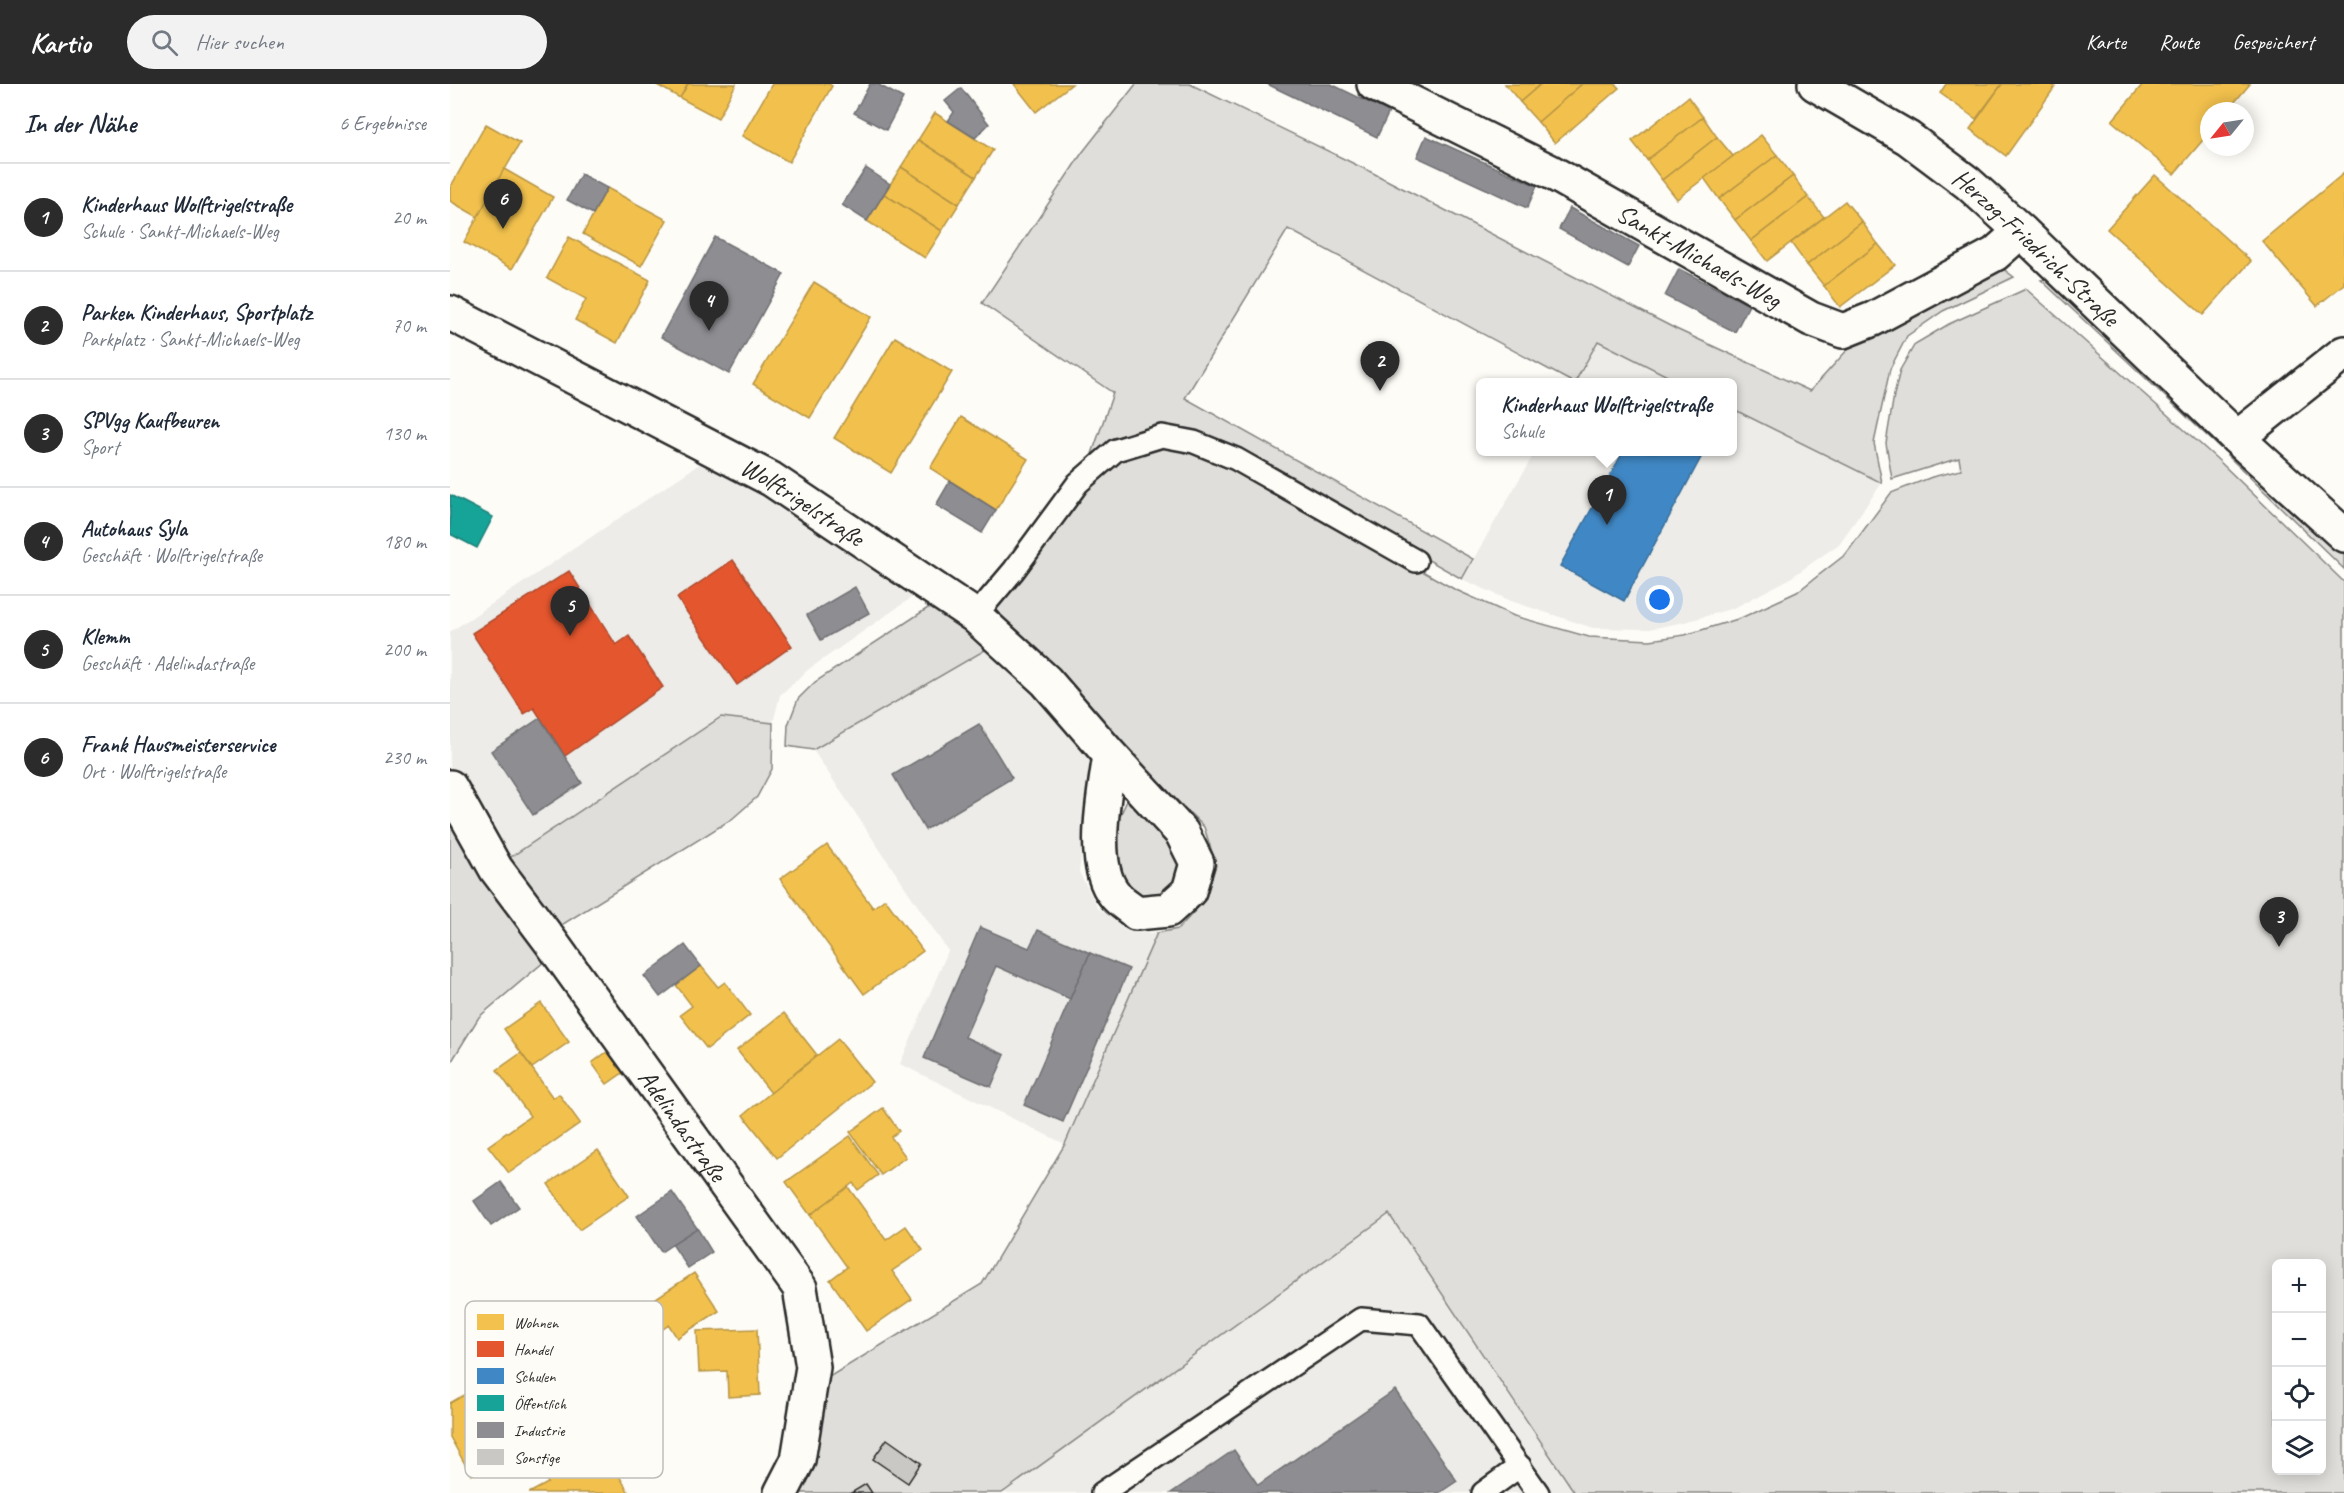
<!DOCTYPE html>
<html lang="de">
<meta charset="utf-8">
<style>
body{margin:0;font-family:Caveat,sans-serif;background:#f2f2f3;color:#1f2937}
.controls{position:absolute;right:18px;bottom:18px;display:grid;overflow:hidden;border-radius:9px;box-shadow:0 3px 15px #0003}
.controls button{width:54px;height:54px;display:grid;place-items:center;padding:0;border:0;border-bottom:2px solid #e0e1e3;background:#fff;color:#1f2937;font:30px sans-serif}
.compass{position:absolute;left:1750px;top:18px;width:54px;height:54px;border-radius:50%;background:#fff;box-shadow:0 3px 15px #0003;rotate:240deg}
.you{position:absolute;left:1210px;top:516px;width:21px;height:21px;margin:-15px;border:4px solid #fff;border-radius:50%;background:#1a73e8;box-shadow:0 0 0 9px #1a73e833}
.badge{display:grid;place-items:center;width:39px;height:39px;border-radius:50%;background:#2b2b2b;color:#fff;font-size:20px;font-weight:700}
.pin{position:absolute;translate:-50% -50px;filter:drop-shadow(0 2px 3px #0008)}
.pin::after{content:'';position:absolute;top:32px;width:21px;height:18px;background:inherit;clip-path:polygon(0 0,100% 0,50% 100%)}
.popup{position:absolute;left:1026px;top:294px;width:261px;height:78px;box-sizing:border-box;display:grid;place-content:center;border-radius:9px;background:#fff;filter:drop-shadow(0 2px 4px #0005);font-size:20px;white-space:nowrap;color:#747a83}
.popup b{font-size:22px;color:#1f2937}
.popup::after{content:'';position:absolute;left:50%;top:100%;margin-left:-12px;border:12px solid transparent;border-top-color:#fff}
.list{margin:0;padding:0;list-style:none}
h2{display:flex;justify-content:space-between;align-items:center;height:78px;margin:0;padding:0 24px;font-size:26px}
h2 small{font-size:20px;font-weight:400;color:#747a83}
.list li{display:grid;grid-template-columns:39px 1fr auto;gap:18px;align-items:center;box-sizing:border-box;height:108px;padding:0 24px;border-top:2px solid #e0e1e3}
.list b{display:block;font-size:22px;white-space:nowrap}
.list p{margin:0;font-size:20px;white-space:nowrap;color:#747a83}
.list em{font-size:20px;font-style:normal;color:#747a83}
.icon{flex:none;width:33px;height:33px;fill:none;stroke:currentColor;stroke-width:2;stroke-linecap:round;stroke-linejoin:round}
.map{position:relative;flex:none;width:1894px;height:1409px;overflow:hidden}
header{display:flex;align-items:center;gap:36px;box-sizing:border-box;height:84px;padding:0 30px;background:#2b2b2b;color:#fff}
header strong{font-size:28px}
nav{display:flex;gap:33px;margin-inline-start:auto;font-size:21px}
.search{width:420px;height:54px;background:#f2f2f3;display:flex;align-items:center;gap:15px;box-sizing:border-box;padding:0 21px;border-radius:33px;color:#747a83;font-size:22px}
main{display:flex}
aside{flex:1;background:#fff}
.map>svg:first-child{display:block}
.built{fill:#edece8}
.green{fill:#dfdeda;stroke:#858482;stroke-width:1.5;fill-rule:evenodd}
.homes{fill:#f2c14e;stroke:#b69444;stroke-width:1.5}
.shops{fill:#e4572e;stroke:#ac4a2d;stroke-width:1.5}
.schools{fill:#3f88c5;stroke:#396c97;stroke-width:1.5}
.public{fill:#17a398;stroke:#1d7f77;stroke-width:1.5}
.industry{fill:#8d8d92;stroke:#707073;stroke-width:1.5}
.building{fill:#c9c8c4;stroke:#2b2b2b;stroke-width:1.5}
.lines{fill:none;stroke-linecap:round;stroke-linejoin:round}
.lane-casing{stroke:#2b2b2b;stroke-width:26}
.street-casing{stroke:#2b2b2b;stroke-width:38}
.lane{stroke:#fdfcf7;stroke-width:21}
.street{stroke:#fdfcf7;stroke-width:33}
.labels{text-anchor:middle;stroke-width:6;stroke-linejoin:round;paint-order:stroke}
.street-label{font-size:26px;fill:#2b2b2b;stroke:#fdfcf7}
.key{fill:#fdfcf7;stroke:#bebdba;stroke-width:1.5}
.key-label{font-size:16px;fill:#2b2b2b}
</style>
<header>
<strong>Kartio</strong>
<div class="search"><svg class="icon" aria-label="search" viewBox="0 0 24 24"><circle cx="10" cy="10" r="6"/><path d="M15 15l6 6"/></svg>Hier suchen</div>
<nav><a>Karte</a><a>Route</a><a>Gespeichert</a></nav>
</header>
<main>
<aside>
<h2>In der Nähe<small>6 Ergebnisse</small></h2>
<ul class="list">
<li><span class="badge">1</span><div><b>Kinderhaus Wolftrigelstraße</b><p>Schule · Sankt-Michaels-Weg</p></div><em>20 m</em></li>
<li><span class="badge">2</span><div><b>Parken Kinderhaus, Sportplatz</b><p>Parkplatz · Sankt-Michaels-Weg</p></div><em>70 m</em></li>
<li><span class="badge">3</span><div><b>SPVgg Kaufbeuren</b><p>Sport</p></div><em>130 m</em></li>
<li><span class="badge">4</span><div><b>Autohaus Syla</b><p>Geschäft · Wolftrigelstraße</p></div><em>180 m</em></li>
<li><span class="badge">5</span><div><b>Klemm</b><p>Geschäft · Adelindastraße</p></div><em>200 m</em></li>
<li><span class="badge">6</span><div><b>Frank Hausmeisterservice</b><p>Ort · Wolftrigelstraße</p></div><em>230 m</em></li>
</ul>
</aside>
<div class="map">
<svg width="1894" height="1409" viewBox="0 0 1894 1409">
<rect width="100%" height="100%" fill="#fdfcf7"/>
<filter id="ink" filterUnits="userSpaceOnUse"><feTurbulence type="fractalNoise" baseFrequency=".0167" numOctaves="2"/><feDisplacementMap in="SourceGraphic" scale="12" xChannelSelector="R" yChannelSelector="G"/><feConvolveMatrix kernelMatrix="1 2 1 2 8 2 1 2 1" color-interpolation-filters="sRGB"/></filter>
<g filter="url(#ink)">
<g class="built">
<path d="M1148 256 1203 286 1229 298H1125Z"/>
<path d="M1283 325 1432 399 1389 460 1339 495 1284 524 1235 538 1199 545 1143 544 1061 517 1012 495 1085 368H1283Z"/>
<path d="M254 377 316 407 474 505 359 585 330 611 323 639 271 633 52 779 0 683V548Z"/>
<path d="M537 565 587 608 643 675 629 788 648 824 679 848 707 849 615 1060 450 980 498 867 363 666Z"/>
<path d="M939 1130 1125 1409H552Z"/>
</g>
<g class="green">
<path d="M686 0H740L921 88 1226 245 1360 307 1409 253 1545 179 1564 193 1493 227 1457 252 1440 285 1424 359 1432 399 1283 325V298H1229L1148 257 1125 298H1122L838 145 735 314 1023 475 1012 495 788 368 660 358 642 370 663 309 532 219 632 69Z"/>
<path d="M1601 194 1777 357 1770 364 1591 196Z"/>
<path d="M1576 205 1766 374 1894 498V1409H1125L939 1130 552 1409H342L369 1299 532 1200 615 1060 707 849 728 845 755 816 766 781 754 743 539 530 632 406 670 375 711 360 743 365 785 381 1004 505 1064 532 1139 553 1200 556 1235 551 1291 534 1347 508 1396 470 1441 409 1482 393 1511 386 1509 374 1442 395 1436 359 1444 311 1450 286 1465 260 1499 240ZM1826 1180H1872V1386H1826Z"/>
<path d="M1783 364 1894 470V485L1777 371Z"/>
<path d="M484 520 537 565 363 666 337 662 338 641 348 615 365 598Z"/>
<path d="M271 633 323 639 322 685 307 713 282 735 102 847 52 779Z"/>
<path d="M677 717C696 734 743 765 730 796 727 802 717 808 713 813H691L674 803 661 750Z"/>
<path d="M0 722 102 871 29 933 0 980Z"/>
</g>
<g class="homes">
<path d="M205 0H238L230 14Z"/>
<path d="M238 0H286L268 34 230 14Z"/>
<path d="M322 0H379L382 2 339 78 292 52Z"/>
<path d="M564 0H622L586 28Z"/>
<path d="M1055 0H1091L1070 18Z"/>
<path d="M1091 0H1132L1088 38 1070 18Z"/>
<path d="M1132 0H1165L1169 4 1105 59 1088 38Z"/>
<path d="M1496 0H1552L1526 35 1490 9Z"/>
<path d="M1552 0H1601L1605 3 1556 72 1520 45Z"/>
<path d="M1693 0H1800L1777 27H1759V49L1724 90 1662 37Z"/>
<path d="M1238 13 1253 33 1197 76 1182 57Z"/>
<path d="M485 29 543 66 526 93 468 56Z"/>
<path d="M1253 33 1267 53 1212 96 1197 76Z"/>
<path d="M36 40 70 59 28 133 0 117V104Z"/>
<path d="M1311 51 1327 71 1269 115 1254 94Z"/>
<path d="M1267 53 1283 72 1227 115 1212 96Z"/>
<path d="M468 56 526 93 509 120 451 83Z"/>
<path d="M1327 71 1343 92 1285 136 1269 115Z"/>
<path d="M451 83 509 120 492 147 434 110Z"/>
<path d="M54 85 103 113 62 185 14 158Z"/>
<path d="M1894 89V200L1867 222 1812 157Z"/>
<path d="M1705 91 1801 177 1753 231 1657 145Z"/>
<path d="M1343 92 1358 113 1301 157 1285 136Z"/>
<path d="M157 104 217 136 191 182 133 150Z"/>
<path d="M434 110 492 147 475 174 417 137Z"/>
<path d="M1358 113 1374 133 1317 177 1301 157Z"/>
<path d="M1395 117 1412 138 1357 181 1341 159Z"/>
<path d="M1412 138 1428 160 1374 202 1357 181Z"/>
<path d="M119 153 200 196 167 259 125 236 136 215 97 194Z"/>
<path d="M1428 160 1445 181 1390 223 1374 202Z"/>
<path d="M364 198 421 233 360 334 303 300Z"/>
<path d="M445 253 502 288 441 389 384 354Z"/>
<path d="M511 333 578 375 546 426 480 384Z"/>
<path d="M377 761 423 824 435 815 473 867 414 910 330 795Z"/>
<path d="M251 882 268 903 275 898 300 931 257 965 230 931 242 922 226 901Z"/>
<path d="M91 919 119 958 82 984 54 945Z"/>
<path d="M334 929 367 971 321 1009 287 966Z"/>
<path d="M388 955 422 998 327 1074 293 1031Z"/>
<path d="M158 967 174 988 157 1000 142 979Z"/>
<path d="M71 969 103 1014 109 1010 130 1039 59 1089 38 1062 80 1032 47 986Z"/>
<path d="M433 1024 449 1047 441 1053 456 1073 431 1091 400 1048Z"/>
<path d="M400 1052 428 1091 408 1106 403 1099 360 1131 336 1098Z"/>
<path d="M148 1066 179 1112 129 1146 98 1100Z"/>
<path d="M398 1103 436 1156 456 1142 473 1166 442 1187 462 1215 416 1247 380 1196 397 1183 360 1131Z"/>
<path d="M244 1189 269 1227 227 1254 219 1241 182 1266 165 1241Z"/>
<path d="M307 1245 310 1311 278 1313 277 1287 249 1288 247 1247Z"/>
<path d="M77 1275 100 1316 138 1295 156 1328 136 1339 146 1359 122 1373 128 1384 156 1369 179 1409H79L98 1399 76 1360 21 1391 0 1353V1319Z"/>
</g>
<g class="shops">
<path d="M283 476 342 562 287 601 227 514Z"/>
<path d="M119 487 166 561 179 552 213 603 115 672 84 624 74 630 22 549Z"/>
</g>
<path class="schools" d="M1173 368H1254L1174 517 1110 482Z"/>
<path class="public" d="M0 411 43 433 27 464 0 450Z"/>
<g class="industry">
<path d="M420 0H427L453 14 436 46 404 29Z"/>
<path d="M817 0H881L939 28 927 53Z"/>
<path d="M511 4 539 40 525 54 498 37 504 28 495 17Z"/>
<path d="M976 52 1087 102 1077 124 967 73Z"/>
<path d="M416 84 440 100 417 137 392 121Z"/>
<path d="M131 90 157 104 143 130 117 116Z"/>
<path d="M1120 124 1189 162 1178 183 1109 145Z"/>
<path d="M265 153 334 190 279 290 211 253Z"/>
<path d="M1229 185 1299 221 1285 248 1215 212Z"/>
<path d="M500 397 546 426 532 449 486 421Z"/>
<path d="M405 503 419 529 371 556 357 531Z"/>
<path d="M90 634 132 699 83 731 41 667Z"/>
<path d="M529 640 562 694 475 746 443 691Z"/>
<path d="M530 843 579 864 588 846 640 869 620 915 546 882 515 953 555 971 541 1003 474 974Z"/>
<path d="M235 861 251 882 210 913 194 892Z"/>
<path d="M640 869 679 885 613 1038 574 1021Z"/>
<path d="M51 1098 69 1123 41 1142 24 1117Z"/>
<path d="M222 1108 247 1144 211 1168 187 1132Z"/>
<path d="M247 1144 262 1168 238 1184 222 1160Z"/>
<path d="M945 1306 1007 1397 989 1409H721L784 1366 808 1401Z"/>
</g>
<g class="building">
<path d="M437 1355 471 1379 458 1399 423 1375Z"/>
<path d="M416 1400 422 1409H401Z"/>
</g>
<g class="lines">
<defs>
<g id="lane">
<path d="M525 532 564 486 628 399 666 366 712 352 744 358 786 375 966 477"/>
<path d="M652 1409 911 1235 969 1240 1088 1409"/>
<path d="M1033 1409 1070 1382"/>
</g>
<g id="street">
<path id="s1" d="M924 0 1101 88 1361 235 1393 247 1423 235 1545 170 1571 147"/>
<path id="s2" d="M1365 0 1458 54 1518 99 1571 147 1787 354 1894 451"/>
<path id="s3" d="M0 229 321 395 525 532 596 597 660 671 732 749 747 779 739 807 718 826 686 829C680 823 670 818 665 811 639 781 655 708 660 671"/>
<path d="M1787 354 1894 269"/>
<path id="s4" d="M0 703 46 785 101 858 350 1204 363 1283 348 1376 331 1409"/>
</g>
</defs>
<use href="#lane" class="lane-casing"/>
<use href="#street" class="street-casing"/>
<use href="#lane" class="lane"/>
<use href="#street" class="street"/>
</g>
</g>
<g class="labels">
<g class="street-label">
<text dy="9" stroke="none"><textPath href="#s2" startOffset="276">Herzog-Friedrich-Straße</textPath></text>
<text dy="9" stroke="none"><textPath href="#s1" startOffset="368">Sankt-Michaels-Weg</textPath></text>
<text dy="9" stroke="none"><textPath href="#s3" startOffset="400">Wolftrigelstraße</textPath></text>
<text dy="9" stroke="none"><textPath href="#s4" startOffset="411">Adelindastraße</textPath></text>
</g>
</g>
<rect x="15" y="1217" width="198" height="177" rx="9" class="key"/>
<rect x="27" y="1230" width="27" height="16" fill="#f2c14e"/>
<rect x="27" y="1257" width="27" height="16" fill="#e4572e"/>
<rect x="27" y="1284" width="27" height="16" fill="#3f88c5"/>
<rect x="27" y="1311" width="27" height="16" fill="#17a398"/>
<rect x="27" y="1338" width="27" height="16" fill="#8d8d92"/>
<rect x="27" y="1365" width="27" height="16" fill="#c9c8c4"/>
<g class="key-label">
<text x="64" y="1244">Wohnen</text>
<text x="64" y="1271">Handel</text>
<text x="64" y="1298">Schulen</text>
<text x="64" y="1325">Öffentlich</text>
<text x="64" y="1352">Industrie</text>
<text x="64" y="1379">Sonstige</text>
</g>
</svg>
<div class="controls">
<button>+</button>
<button>−</button>
<button><svg class="icon" aria-label="locate" viewBox="0 0 24 24"><circle cx="12" cy="12" r="6"/><path d="M12 2v4M12 18v4M2 12h4M18 12h4"/></svg></button>
<button><svg class="icon" aria-label="layers" viewBox="0 0 24 24"><path d="M12 4l9 5-9 5-9-5zM3 14l9 5 9-5"/></svg></button>
</div>
<svg class="compass" viewBox="-18 -18 36 36"><path d="M0-13l5 13h-10z" fill="#e53935"/><path d="M0 13l5-13h-10z" fill="#747a83"/></svg>
<div class="you"></div>
<div class="pin badge" style="left:1157px;top:441px">1</div>
<div class="popup"><b>Kinderhaus Wolftrigelstraße</b>Schule</div>
<div class="pin badge" style="left:930px;top:307px">2</div>
<div class="pin badge" style="left:1829px;top:863px">3</div>
<div class="pin badge" style="left:259px;top:247px">4</div>
<div class="pin badge" style="left:120px;top:552px">5</div>
<div class="pin badge" style="left:53px;top:145px">6</div>
</div>
</main>
